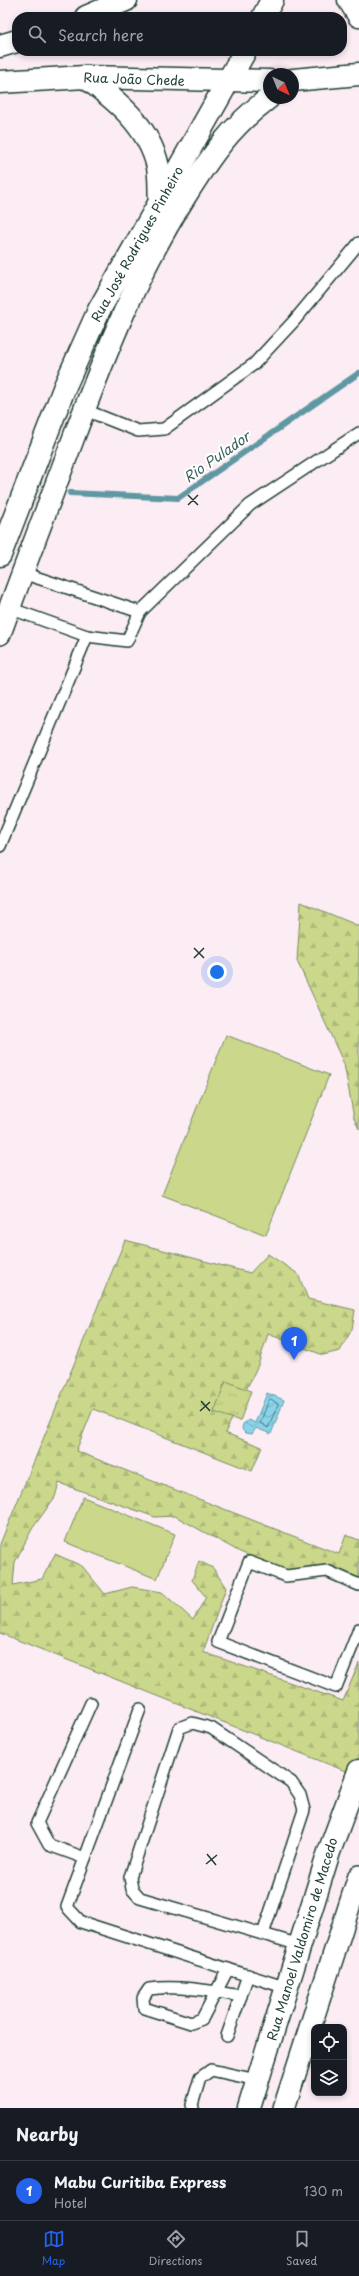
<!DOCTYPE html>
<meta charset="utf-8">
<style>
body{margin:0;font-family:"Playpen Sans",sans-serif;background:#20242c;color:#f1f3f6}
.controls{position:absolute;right:12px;bottom:12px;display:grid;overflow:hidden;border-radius:8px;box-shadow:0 2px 6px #0003}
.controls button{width:36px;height:36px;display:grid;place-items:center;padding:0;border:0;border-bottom:1px solid #363941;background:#171b24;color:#f1f3f6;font:20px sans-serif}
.compass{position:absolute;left:263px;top:68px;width:36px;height:36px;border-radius:50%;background:#171b24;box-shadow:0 2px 6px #0003;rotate:137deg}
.you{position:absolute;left:217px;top:972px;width:14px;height:14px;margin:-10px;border:3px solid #fff;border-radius:50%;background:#1a73e8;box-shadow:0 0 0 6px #1a73e833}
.badge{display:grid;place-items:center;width:26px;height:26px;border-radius:50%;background:#2563eb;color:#fff;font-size:13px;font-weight:700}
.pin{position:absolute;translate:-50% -33px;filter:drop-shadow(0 1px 2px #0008)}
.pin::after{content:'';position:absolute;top:21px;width:14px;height:12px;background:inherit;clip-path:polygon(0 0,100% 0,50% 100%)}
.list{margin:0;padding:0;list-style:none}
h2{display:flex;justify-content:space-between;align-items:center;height:52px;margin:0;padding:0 16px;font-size:17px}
h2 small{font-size:13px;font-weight:400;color:#9ea1a6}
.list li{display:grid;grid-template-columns:26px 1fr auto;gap:12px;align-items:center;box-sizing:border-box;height:60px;padding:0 16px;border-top:1px solid #363941}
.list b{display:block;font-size:15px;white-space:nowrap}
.list p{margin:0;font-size:13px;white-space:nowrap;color:#9ea1a6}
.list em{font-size:13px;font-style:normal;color:#9ea1a6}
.icon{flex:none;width:22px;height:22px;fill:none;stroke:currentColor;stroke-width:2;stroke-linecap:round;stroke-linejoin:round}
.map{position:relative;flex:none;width:359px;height:2108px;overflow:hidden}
.search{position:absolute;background:#171b24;box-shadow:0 2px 6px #0003;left:12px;right:12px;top:12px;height:44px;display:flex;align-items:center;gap:10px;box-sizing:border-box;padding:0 14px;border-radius:16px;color:#9ea1a6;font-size:15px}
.sheet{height:112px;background:#171b24}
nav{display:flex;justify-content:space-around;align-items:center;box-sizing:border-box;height:56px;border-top:1px solid #363941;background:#171b24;font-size:11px;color:#9ea1a6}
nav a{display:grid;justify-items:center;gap:2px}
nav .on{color:#2563eb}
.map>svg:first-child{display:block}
.forest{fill:url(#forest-firs);stroke:#758a60}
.park{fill:url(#park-tufts);stroke:#758a60}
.garden{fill:#cbd88b;stroke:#758a60}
.water{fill:url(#water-waves);stroke:#5f98a2}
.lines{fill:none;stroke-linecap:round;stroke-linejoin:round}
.shore{stroke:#4a797d;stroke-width:1}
.stream{stroke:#5f98a2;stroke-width:6}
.service-casing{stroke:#1f3d34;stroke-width:14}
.minor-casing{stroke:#1f3d34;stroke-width:24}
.secondary-casing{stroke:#1f3d34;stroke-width:25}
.service{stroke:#fff;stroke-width:11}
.minor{stroke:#fff;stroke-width:21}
.secondary{stroke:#fff;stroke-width:22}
.ticks{fill:none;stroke:#1f3d34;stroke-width:1.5}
.labels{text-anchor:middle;stroke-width:4;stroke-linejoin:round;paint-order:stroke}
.street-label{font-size:13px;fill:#1f3d34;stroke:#fff}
.water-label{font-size:14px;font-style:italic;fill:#3a6362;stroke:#fff}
</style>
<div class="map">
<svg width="359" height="2108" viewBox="0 0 359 2108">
<defs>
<pattern id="forest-firs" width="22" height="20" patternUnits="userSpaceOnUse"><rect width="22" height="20" fill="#cbd88b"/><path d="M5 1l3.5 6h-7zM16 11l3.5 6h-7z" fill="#aeba79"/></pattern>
<pattern id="park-tufts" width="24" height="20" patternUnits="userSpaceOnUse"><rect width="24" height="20" fill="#cbd88b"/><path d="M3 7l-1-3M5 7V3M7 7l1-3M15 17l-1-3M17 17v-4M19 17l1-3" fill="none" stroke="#aeba79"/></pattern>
<pattern id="water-waves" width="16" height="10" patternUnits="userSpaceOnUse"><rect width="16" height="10" fill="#8ad4eb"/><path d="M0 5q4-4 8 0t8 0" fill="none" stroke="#70adbf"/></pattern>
</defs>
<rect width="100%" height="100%" fill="#fcedf5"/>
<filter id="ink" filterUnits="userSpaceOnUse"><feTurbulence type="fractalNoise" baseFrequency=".025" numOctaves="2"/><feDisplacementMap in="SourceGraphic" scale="8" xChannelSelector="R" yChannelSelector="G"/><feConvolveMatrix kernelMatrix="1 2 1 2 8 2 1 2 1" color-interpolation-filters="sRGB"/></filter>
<g filter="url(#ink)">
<g class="forest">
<path d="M301 902 359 926V1129L354 1118 344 1064 297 961Z"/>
<path d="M125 1240 250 1273 268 1254 298 1274 308 1299 355 1310 352 1329 340 1351 323 1355 268 1334 258 1365 225 1433 262 1447 252 1471 93 1409 76 1451 339 1554 346 1535 359 1540V1579L326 1565 287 1570 240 1552 175 1516 155 1517 59 1483 55 1497 32 1529 15 1562 13 1585 42 1579 55 1554 82 1566 105 1594 132 1587 162 1592 193 1620 206 1597 192 1580 199 1561 213 1568 226 1588 203 1652 343 1701 359 1663V1758L353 1774 0 1633V1544Z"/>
</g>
<path class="park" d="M226 1381 251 1391 240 1421 214 1412Z"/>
<g class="garden">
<path d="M226 1035 329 1075 266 1235 162 1195Z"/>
<path d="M83 1497 175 1534 157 1579 65 1542Z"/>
</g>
<path class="water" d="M267 1393 284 1400 271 1434 256 1428 252 1434 245 1433 242 1429 243 1424 249 1420 255 1423Z"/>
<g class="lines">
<path class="shore" d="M271 1399 278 1404 268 1428 260 1423 269 1400Z"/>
<path class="stream" d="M70 493 178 498 359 373"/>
<defs>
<g id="service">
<path d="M85 410 138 431 164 429 254 364 294 321 359 243"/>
<path d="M23 573 140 612"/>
<path d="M9 608 87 636 127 641 140 612 250 505 359 433"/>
<path d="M0 846 87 636"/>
<path d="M359 1585 327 1571 286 1576 249 1562 218 1642 336 1687 359 1629"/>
<path d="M140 1709 67 1907 81 1922 287 1988"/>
<path d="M85 1858 49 1845 37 1823 91 1703"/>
<path d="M263 1934 304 1810 300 1795 291 1782 211 1728 192 1723 179 1728 130 1877 132 1889 140 1898 300 1945"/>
<path d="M228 1969 202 2019 191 2023 144 2008 143 1998 149 1989C180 1985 211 1991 241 1996"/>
<path d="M227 2036 248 1975"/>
<path d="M193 2108 192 2105 200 2078 211 2070 257 2080"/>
</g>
<g id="minor">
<path d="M0 634C24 567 50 501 75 434 107 350 137 273 185 197 210 157 231 126 269 98"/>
<path d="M284 2108 359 1876"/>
</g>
<g id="secondary">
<path d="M349 0 359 16"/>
<path d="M86 17 126 0"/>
<path d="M263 17 272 0"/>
<path d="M0 46 17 41"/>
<path d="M85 77C116 100 149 126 158 167 160 178 159 190 160 201"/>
<path d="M293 80 359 74"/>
<path d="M0 82 85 77 269 81"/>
<path d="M0 555 65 386 99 310 245 51"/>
<path d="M249 2108 329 1852 359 1771"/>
</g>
</defs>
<use href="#service" class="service-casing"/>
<use href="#minor" class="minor-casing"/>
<use href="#secondary" class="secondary-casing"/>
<use href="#service" class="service"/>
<use href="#minor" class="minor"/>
<use href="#secondary" class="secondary"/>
</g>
</g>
<path class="ticks" d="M188 495 198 505M188 505 198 495M194 948 204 958M194 958 204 948M201 1401 210 1411M200 1411 210 1402M207 1854 216 1865M206 1864 217 1855"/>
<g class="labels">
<g class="street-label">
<text transform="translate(134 79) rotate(2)" y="5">Rua João Chede</text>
<text transform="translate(137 244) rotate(-61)" y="5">Rua José Rodrigues Pinheiro</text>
<text transform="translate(302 1939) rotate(-73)" y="5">Rua Manoel Valdomiro de Macedo</text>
</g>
<g class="water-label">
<text transform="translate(217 457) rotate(-35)" y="5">Rio Pulador</text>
</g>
</g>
</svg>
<div class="controls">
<button><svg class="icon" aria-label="locate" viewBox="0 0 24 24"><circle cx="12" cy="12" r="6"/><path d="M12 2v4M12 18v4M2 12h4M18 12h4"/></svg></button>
<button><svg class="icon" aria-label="layers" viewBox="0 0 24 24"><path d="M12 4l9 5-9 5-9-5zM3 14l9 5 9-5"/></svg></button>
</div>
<svg class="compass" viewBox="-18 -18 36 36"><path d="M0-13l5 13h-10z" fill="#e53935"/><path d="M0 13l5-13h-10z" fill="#9ea1a6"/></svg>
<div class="you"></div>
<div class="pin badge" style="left:294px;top:1360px">1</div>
<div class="search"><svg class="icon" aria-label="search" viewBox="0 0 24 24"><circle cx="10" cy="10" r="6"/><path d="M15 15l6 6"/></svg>Search here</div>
</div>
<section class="sheet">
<h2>Nearby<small></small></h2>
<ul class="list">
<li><span class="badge">1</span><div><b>Mabu Curitiba Express</b><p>Hotel</p></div><em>130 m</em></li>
</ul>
</section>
<nav>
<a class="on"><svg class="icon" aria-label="map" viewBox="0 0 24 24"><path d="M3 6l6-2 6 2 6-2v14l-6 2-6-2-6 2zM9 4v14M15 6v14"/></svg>Map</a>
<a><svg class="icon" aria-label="directions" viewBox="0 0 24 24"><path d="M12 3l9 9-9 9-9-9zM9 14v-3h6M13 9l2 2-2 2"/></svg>Directions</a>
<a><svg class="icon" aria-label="saved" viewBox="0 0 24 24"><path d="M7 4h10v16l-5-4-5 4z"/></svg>Saved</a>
</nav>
